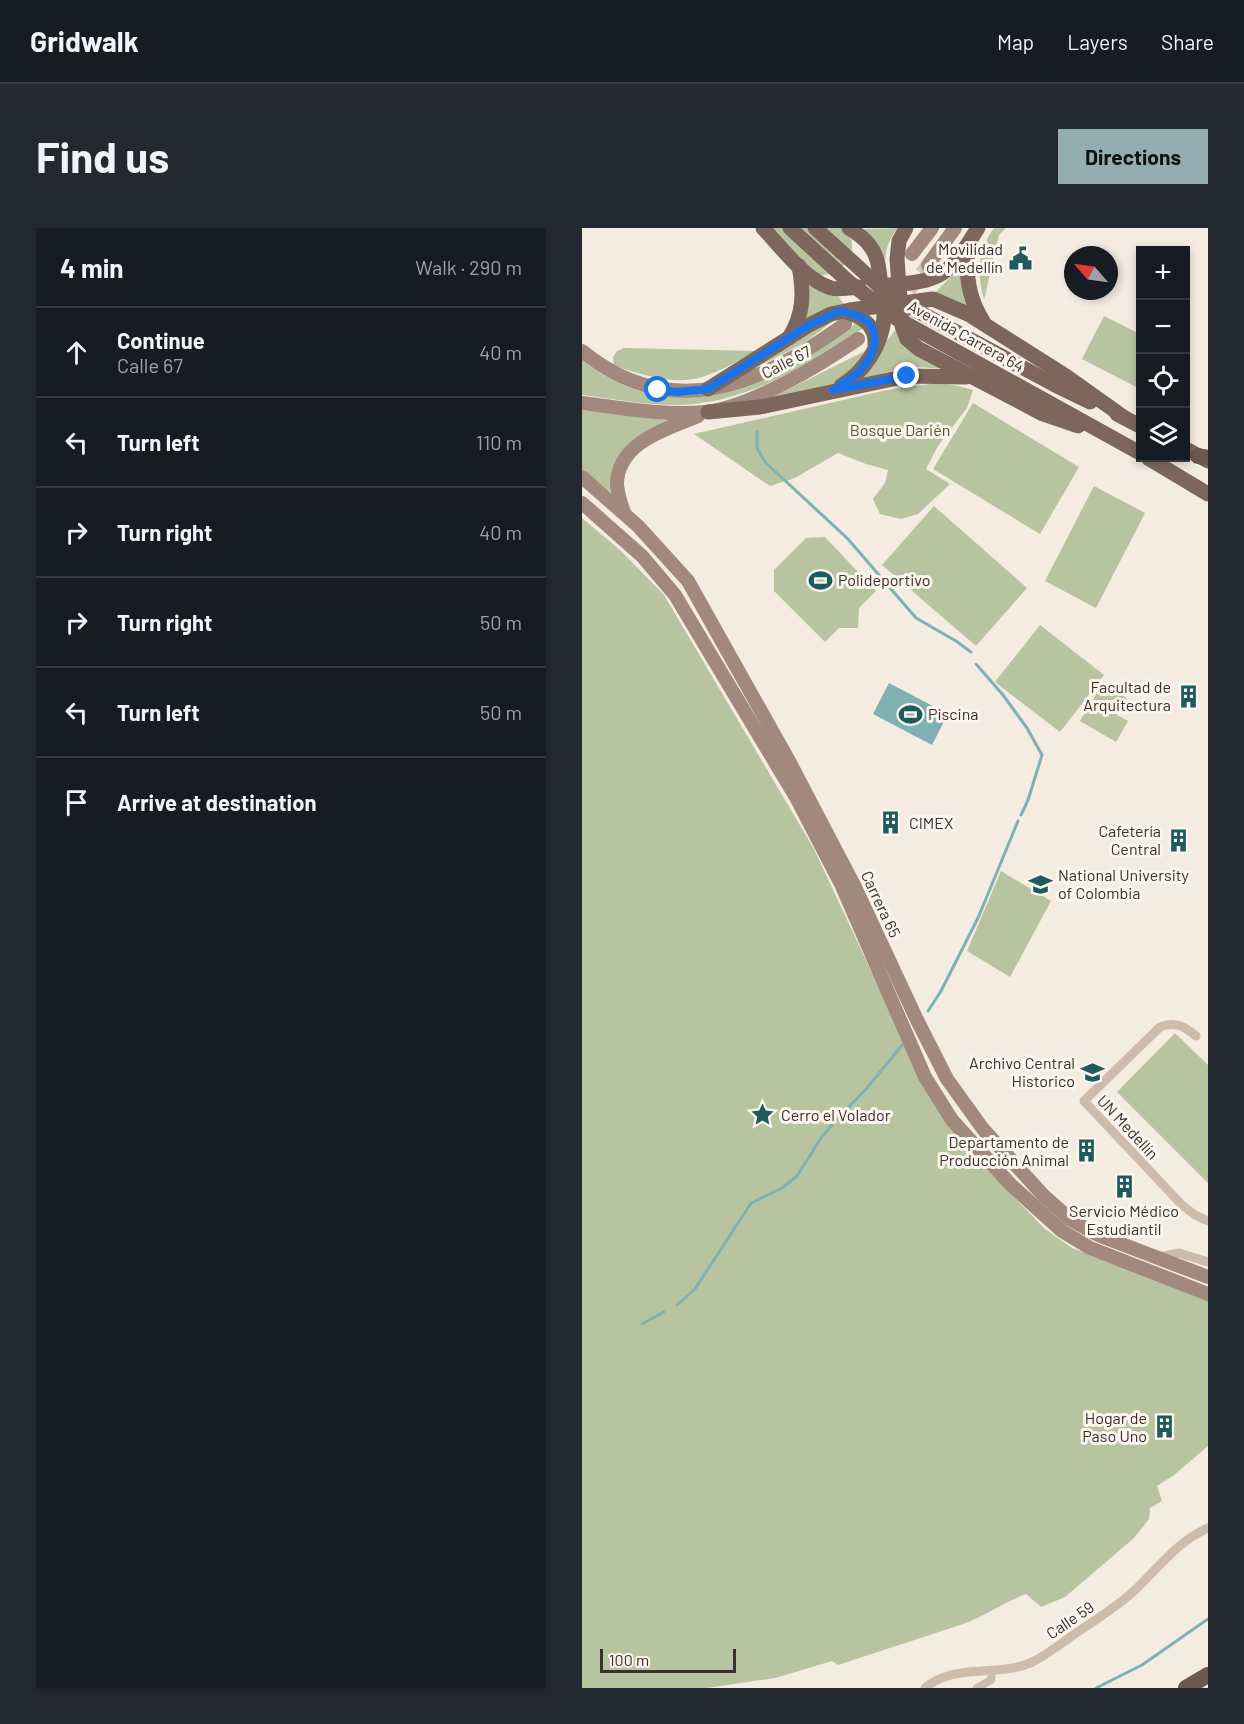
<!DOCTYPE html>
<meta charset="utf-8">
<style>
body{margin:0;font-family:Barlow,sans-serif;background:#242831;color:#f1f3f6}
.controls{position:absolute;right:18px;top:18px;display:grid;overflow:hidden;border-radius:0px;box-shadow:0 3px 9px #0003}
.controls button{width:54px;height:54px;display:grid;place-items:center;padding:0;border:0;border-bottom:2px solid #363941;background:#171b24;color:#f1f3f6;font:30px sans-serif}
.compass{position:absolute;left:482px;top:18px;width:54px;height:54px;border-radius:50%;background:#171b24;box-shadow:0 3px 9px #0003;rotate:298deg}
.scale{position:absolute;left:18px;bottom:15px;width:136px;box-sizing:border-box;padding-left:6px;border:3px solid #3b302b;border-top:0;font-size:16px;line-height:21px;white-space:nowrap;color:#3b302b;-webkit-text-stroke:4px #fbf5ee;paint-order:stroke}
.stop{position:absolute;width:18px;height:18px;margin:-14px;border:4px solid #1a73e8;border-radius:50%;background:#fff}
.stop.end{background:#1a73e8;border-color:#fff;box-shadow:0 2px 6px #0008}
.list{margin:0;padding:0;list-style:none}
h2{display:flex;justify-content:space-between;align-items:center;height:78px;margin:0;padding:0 24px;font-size:26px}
h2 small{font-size:20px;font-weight:400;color:#9ea1a6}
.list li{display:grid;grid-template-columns:39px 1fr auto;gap:18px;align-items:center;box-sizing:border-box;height:90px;padding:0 24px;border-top:2px solid #363941}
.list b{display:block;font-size:22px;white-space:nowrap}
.list p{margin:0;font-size:20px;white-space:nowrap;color:#9ea1a6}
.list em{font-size:20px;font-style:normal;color:#9ea1a6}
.icon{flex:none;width:33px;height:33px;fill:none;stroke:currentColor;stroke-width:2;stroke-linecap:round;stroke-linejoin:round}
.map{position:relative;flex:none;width:626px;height:1460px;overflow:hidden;border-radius:0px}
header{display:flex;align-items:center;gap:36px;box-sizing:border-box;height:84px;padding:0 30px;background:#171b24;border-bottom:2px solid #363941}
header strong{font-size:28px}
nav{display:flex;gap:33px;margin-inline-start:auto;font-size:21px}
.intro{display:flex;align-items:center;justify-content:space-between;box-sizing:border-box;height:144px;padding:0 36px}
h1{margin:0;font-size:42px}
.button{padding:15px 27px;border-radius:0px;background:#92aeb2;color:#111;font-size:21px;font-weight:700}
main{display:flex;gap:36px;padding:0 36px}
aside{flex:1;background:#171b24;border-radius:0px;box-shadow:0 3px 9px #0003}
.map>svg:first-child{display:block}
.green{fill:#b8c4a0}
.water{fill:#7fb0b2}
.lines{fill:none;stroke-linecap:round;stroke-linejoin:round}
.stream{stroke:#7fb0b2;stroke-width:3}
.secondary-tunnel{stroke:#cfc6bd;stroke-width:14;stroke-dasharray:14 7;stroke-linecap:butt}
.pedestrian{stroke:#cdbbac;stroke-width:8}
.minor{stroke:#cdbbac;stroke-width:9}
.secondary{stroke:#a18a7d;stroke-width:14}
.primary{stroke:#7d675c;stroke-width:15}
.trunk{stroke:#6c584f;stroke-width:16}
.route{stroke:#1a73e8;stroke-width:8}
.labels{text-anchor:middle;stroke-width:6;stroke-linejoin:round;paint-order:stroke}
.poi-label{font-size:16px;fill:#3b302b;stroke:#fbf5ee;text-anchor:end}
.street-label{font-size:16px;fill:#3b302b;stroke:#fbf5ee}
.park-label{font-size:16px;fill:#4a5a2e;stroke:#fbf5ee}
</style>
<header>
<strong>Gridwalk</strong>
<nav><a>Map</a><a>Layers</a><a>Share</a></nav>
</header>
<div class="intro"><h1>Find us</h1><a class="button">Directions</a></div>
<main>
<aside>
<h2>4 min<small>Walk · 290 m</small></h2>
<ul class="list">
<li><svg class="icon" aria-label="ahead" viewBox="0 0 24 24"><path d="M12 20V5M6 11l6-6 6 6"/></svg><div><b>Continue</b><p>Calle 67</p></div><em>40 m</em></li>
<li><svg class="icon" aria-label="left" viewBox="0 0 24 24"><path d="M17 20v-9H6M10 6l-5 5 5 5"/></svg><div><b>Turn left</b></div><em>110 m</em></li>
<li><svg class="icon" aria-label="right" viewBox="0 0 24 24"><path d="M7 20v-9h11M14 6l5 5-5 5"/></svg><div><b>Turn right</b></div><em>40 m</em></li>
<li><svg class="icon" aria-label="right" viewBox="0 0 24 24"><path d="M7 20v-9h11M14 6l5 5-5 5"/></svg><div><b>Turn right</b></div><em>50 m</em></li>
<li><svg class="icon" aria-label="left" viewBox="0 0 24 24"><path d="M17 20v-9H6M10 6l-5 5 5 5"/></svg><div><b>Turn left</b></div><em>50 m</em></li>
<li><svg class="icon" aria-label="arrive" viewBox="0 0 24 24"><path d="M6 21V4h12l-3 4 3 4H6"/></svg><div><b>Arrive at destination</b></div></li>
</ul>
</aside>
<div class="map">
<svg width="626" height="1460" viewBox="0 0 626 1460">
<rect width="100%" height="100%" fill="#f4ebe1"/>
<g class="green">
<path d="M187 0H261C265 5 270 10 270 17 271 35 252 47 237 48Z"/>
<path d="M315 0C307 13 303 21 303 37L277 1Z"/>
<path d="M412 0H424L417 7 402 72C395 45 395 23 412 0Z"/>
<path d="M380 37 386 81 349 69Z"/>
<path d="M225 52 255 67 262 76 217 96Z"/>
<path d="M522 88 558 106V161L500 131Z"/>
<path d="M277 93 283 99C229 135 168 174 100 177 67 178 33 171 0 167V132C93 207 195 155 277 93Z"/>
<path d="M248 95C224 116 195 130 166 142L231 101Z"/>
<path d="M313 102C328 129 337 129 364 141L334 139 316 141 275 153Z"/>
<path d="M42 120 175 123C157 132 139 143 120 149 91 158 59 146 32 138L31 129 35 123Z"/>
<path d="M285 122 279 134 253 156 185 172Z"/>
<path d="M355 155 372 157 391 162 385 180 356 218 344 241 368 256 336 286 319 291 298 286 291 271 303 255 306 242 284 236 256 225 213 250 188 258 112 206 305 162Z"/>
<path d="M391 175 497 239 458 306 351 241Z"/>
<path d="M0 182 91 193C55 207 25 221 30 265L0 242Z"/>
<path d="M512 258 563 285 514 380 463 353Z"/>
<path d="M352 278 445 360 394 418 300 337Z"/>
<path d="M0 290 38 322 82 367 232 621 326 822 422 959 463 1001 490 1020 626 1073V1218L592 1247 575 1258 580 1273 568 1280 567 1291 552 1310 483 1369 459 1379 444 1366C422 1374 403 1388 381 1396L256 1437 250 1433 193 1450 125 1460H0Z"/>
<path d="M243 309 294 363 277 380 276 400H257L243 414 192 363V342L224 310Z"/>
<path d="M458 397 522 447 478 504 413 454Z"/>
<path d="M520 456 545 470 535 487 546 493 534 514 498 493Z"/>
<path d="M419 643 469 673 428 749 385 723Z"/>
<path d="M593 805 626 837V955L535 864Z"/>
</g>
<path class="water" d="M307 455 366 486 350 517 291 486Z"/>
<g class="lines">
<g class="stream">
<path d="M175 203V220L183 234 266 311 334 390 374 413 389 424"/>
<path d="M394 436 421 467 445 500 460 527 446 572 439 587"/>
<path d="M346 783 359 763 396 690 436 593"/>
<path d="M262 884 284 861 322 815"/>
<path d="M95 1077 113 1061 169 975 200 960 215 948 239 910 255 891"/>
<path d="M60 1096 82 1084"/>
<path d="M514 1460 560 1437 626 1391"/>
</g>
<path class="secondary-tunnel" d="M314 79 346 37"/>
<path class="pedestrian" d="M395 1460 409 1452 410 1442"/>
<g class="minor">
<path d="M614 808C602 798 593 793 578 799L502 873 600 977 613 987 626 993"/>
<path d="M577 1029 597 1025 626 1034"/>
<path d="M343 1460C372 1435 415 1449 448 1435 462 1429 474 1419 487 1410 509 1394 533 1381 553 1362 577 1339 596 1313 626 1300"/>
</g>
<g class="secondary">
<path d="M330 26 350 0"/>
<path d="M346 37 373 0"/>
<path d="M0 123C90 197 180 156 263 96"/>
<path d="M0 175C40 180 83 188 123 184 169 179 238 137 276 111"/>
<path d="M0 249 56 298 106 353 207 533 273 659 335 792 365 851 401 901 461 967 489 992 516 1007 626 1049"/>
<path d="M0 275 60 328 93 367 215 571 259 656 343 849 370 892 429 957 480 1003 508 1020 626 1066"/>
<path d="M42 284C39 276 36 266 35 257 35 214 85 201 116 188"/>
</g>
<g class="primary">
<path d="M181 0C198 18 224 53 249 60 258 62 268 60 277 59"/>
<path d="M208 0 268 55 314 90 558 225"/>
<path d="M233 0 296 57 326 78 473 157 508 174"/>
<path d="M324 0 317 13 315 31 320 98 325 111 337 121 461 186 496 198"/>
<path d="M386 19C383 46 386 70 401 93"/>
<path d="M307 57C363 53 367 46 396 0"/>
<path d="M263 84C280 88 295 98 293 118"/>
<path d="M207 110C222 86 222 65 217 38"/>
<path d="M259 158C282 144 300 117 302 90 302 79 300 68 299 57 297 44 297 29 288 18 283 10 274 5 267 0"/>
<path d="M126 161 227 97 249 86 268 82 351 71 386 86 484 148 543 190"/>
<path d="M126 184 178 179 325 148 384 149"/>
<path d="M535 186 558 198"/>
<path d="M604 221 626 233"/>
<path d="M566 230 626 266"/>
</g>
<g class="trunk">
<path d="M616 228 626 230"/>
<path d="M604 1460 626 1447"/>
</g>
</g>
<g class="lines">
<path class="route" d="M76 162 95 164 126 161 227 97 258 83 277 88 286 94 291 101 293 113 289 128 277 144 251 162 325 148"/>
</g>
<defs>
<symbol id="civic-bare" viewBox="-9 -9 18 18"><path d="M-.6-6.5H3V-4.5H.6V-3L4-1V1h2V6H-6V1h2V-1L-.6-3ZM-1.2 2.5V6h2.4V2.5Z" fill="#1f5a5e" stroke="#fbf5ee" stroke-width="2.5" paint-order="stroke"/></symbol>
<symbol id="stadium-bare" viewBox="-9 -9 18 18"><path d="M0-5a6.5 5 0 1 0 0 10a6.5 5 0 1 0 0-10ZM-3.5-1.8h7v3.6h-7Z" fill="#1f5a5e" stroke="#fbf5ee" stroke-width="2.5" paint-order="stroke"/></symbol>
<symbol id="building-bare" viewBox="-9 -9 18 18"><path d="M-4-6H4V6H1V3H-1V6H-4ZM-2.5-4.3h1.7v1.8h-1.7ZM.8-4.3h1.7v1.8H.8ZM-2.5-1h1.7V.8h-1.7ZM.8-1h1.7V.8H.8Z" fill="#1f5a5e" stroke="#fbf5ee" stroke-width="2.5" paint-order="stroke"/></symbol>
<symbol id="university-bare" viewBox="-9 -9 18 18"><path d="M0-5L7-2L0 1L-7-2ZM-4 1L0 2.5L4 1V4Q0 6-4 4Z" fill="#1f5a5e" stroke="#fbf5ee" stroke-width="2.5" paint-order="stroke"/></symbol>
<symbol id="sight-bare" viewBox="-9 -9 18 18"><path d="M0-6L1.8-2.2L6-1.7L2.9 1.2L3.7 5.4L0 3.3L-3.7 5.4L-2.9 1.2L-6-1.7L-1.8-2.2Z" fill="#1f5a5e" stroke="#fbf5ee" stroke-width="2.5" paint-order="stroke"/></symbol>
</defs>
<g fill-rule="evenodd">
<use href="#civic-bare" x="422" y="14" width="33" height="33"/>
<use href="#stadium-bare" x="222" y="336" width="33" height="33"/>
<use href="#building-bare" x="590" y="452" width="33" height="33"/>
<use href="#stadium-bare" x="312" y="470" width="33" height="33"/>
<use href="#building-bare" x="292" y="578" width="33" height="33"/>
<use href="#building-bare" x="580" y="596" width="33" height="33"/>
<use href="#university-bare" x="442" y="640" width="33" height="33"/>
<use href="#university-bare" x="494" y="828" width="33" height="33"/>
<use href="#sight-bare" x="164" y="870" width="33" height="33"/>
<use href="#building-bare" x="488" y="906" width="33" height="33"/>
<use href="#building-bare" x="526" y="942" width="33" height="33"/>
<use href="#building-bare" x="566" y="1182" width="33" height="33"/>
</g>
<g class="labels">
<g class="poi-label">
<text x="421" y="27">Movilidad<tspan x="421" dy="18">de Medellín</tspan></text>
<text x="256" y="358" text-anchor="start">Polideportivo</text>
<text x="589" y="465">Facultad de<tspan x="589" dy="18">Arquitectura</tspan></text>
<text x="346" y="492" text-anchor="start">Piscina</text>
<text x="327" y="601" text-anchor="start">CIMEX</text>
<text x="579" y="609">Cafetería<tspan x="579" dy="18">Central</tspan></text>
<text x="476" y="653" text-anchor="start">National University<tspan x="476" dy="18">of Colombia</tspan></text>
<text x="493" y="841">Archivo Central<tspan x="493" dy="18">Historico</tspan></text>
<text x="199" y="893" text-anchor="start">Cerro el Volador</text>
<text x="487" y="920">Departamento de<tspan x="487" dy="18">Producción Animal</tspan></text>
<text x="542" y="989" text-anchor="middle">Servicio Médico<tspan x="542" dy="18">Estudiantil</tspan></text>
<text x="565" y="1196">Hogar de<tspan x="565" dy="18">Paso Uno</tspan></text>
</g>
<g class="street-label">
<text transform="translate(384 108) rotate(29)" y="6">Avenida Carrera 64</text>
<text transform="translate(204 134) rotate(-27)" y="6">Calle 67</text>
<text transform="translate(299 676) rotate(65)" y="6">Carrera 65</text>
<text transform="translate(546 899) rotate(47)" y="6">UN Medellín</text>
<text transform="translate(488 1392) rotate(-34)" y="6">Calle 59</text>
</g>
<g class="park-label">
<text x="318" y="208">Bosque Darién</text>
</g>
</g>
</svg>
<div class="controls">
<button>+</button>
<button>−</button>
<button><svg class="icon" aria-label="locate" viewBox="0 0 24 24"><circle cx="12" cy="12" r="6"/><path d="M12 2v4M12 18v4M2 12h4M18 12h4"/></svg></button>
<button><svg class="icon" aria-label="layers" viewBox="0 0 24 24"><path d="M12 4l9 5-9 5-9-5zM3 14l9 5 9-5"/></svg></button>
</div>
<svg class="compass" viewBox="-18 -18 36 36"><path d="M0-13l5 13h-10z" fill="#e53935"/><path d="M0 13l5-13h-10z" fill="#9ea1a6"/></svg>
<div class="scale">100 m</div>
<div class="stop" style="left:76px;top:162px"></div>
<div class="stop end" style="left:325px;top:148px"></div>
</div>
</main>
